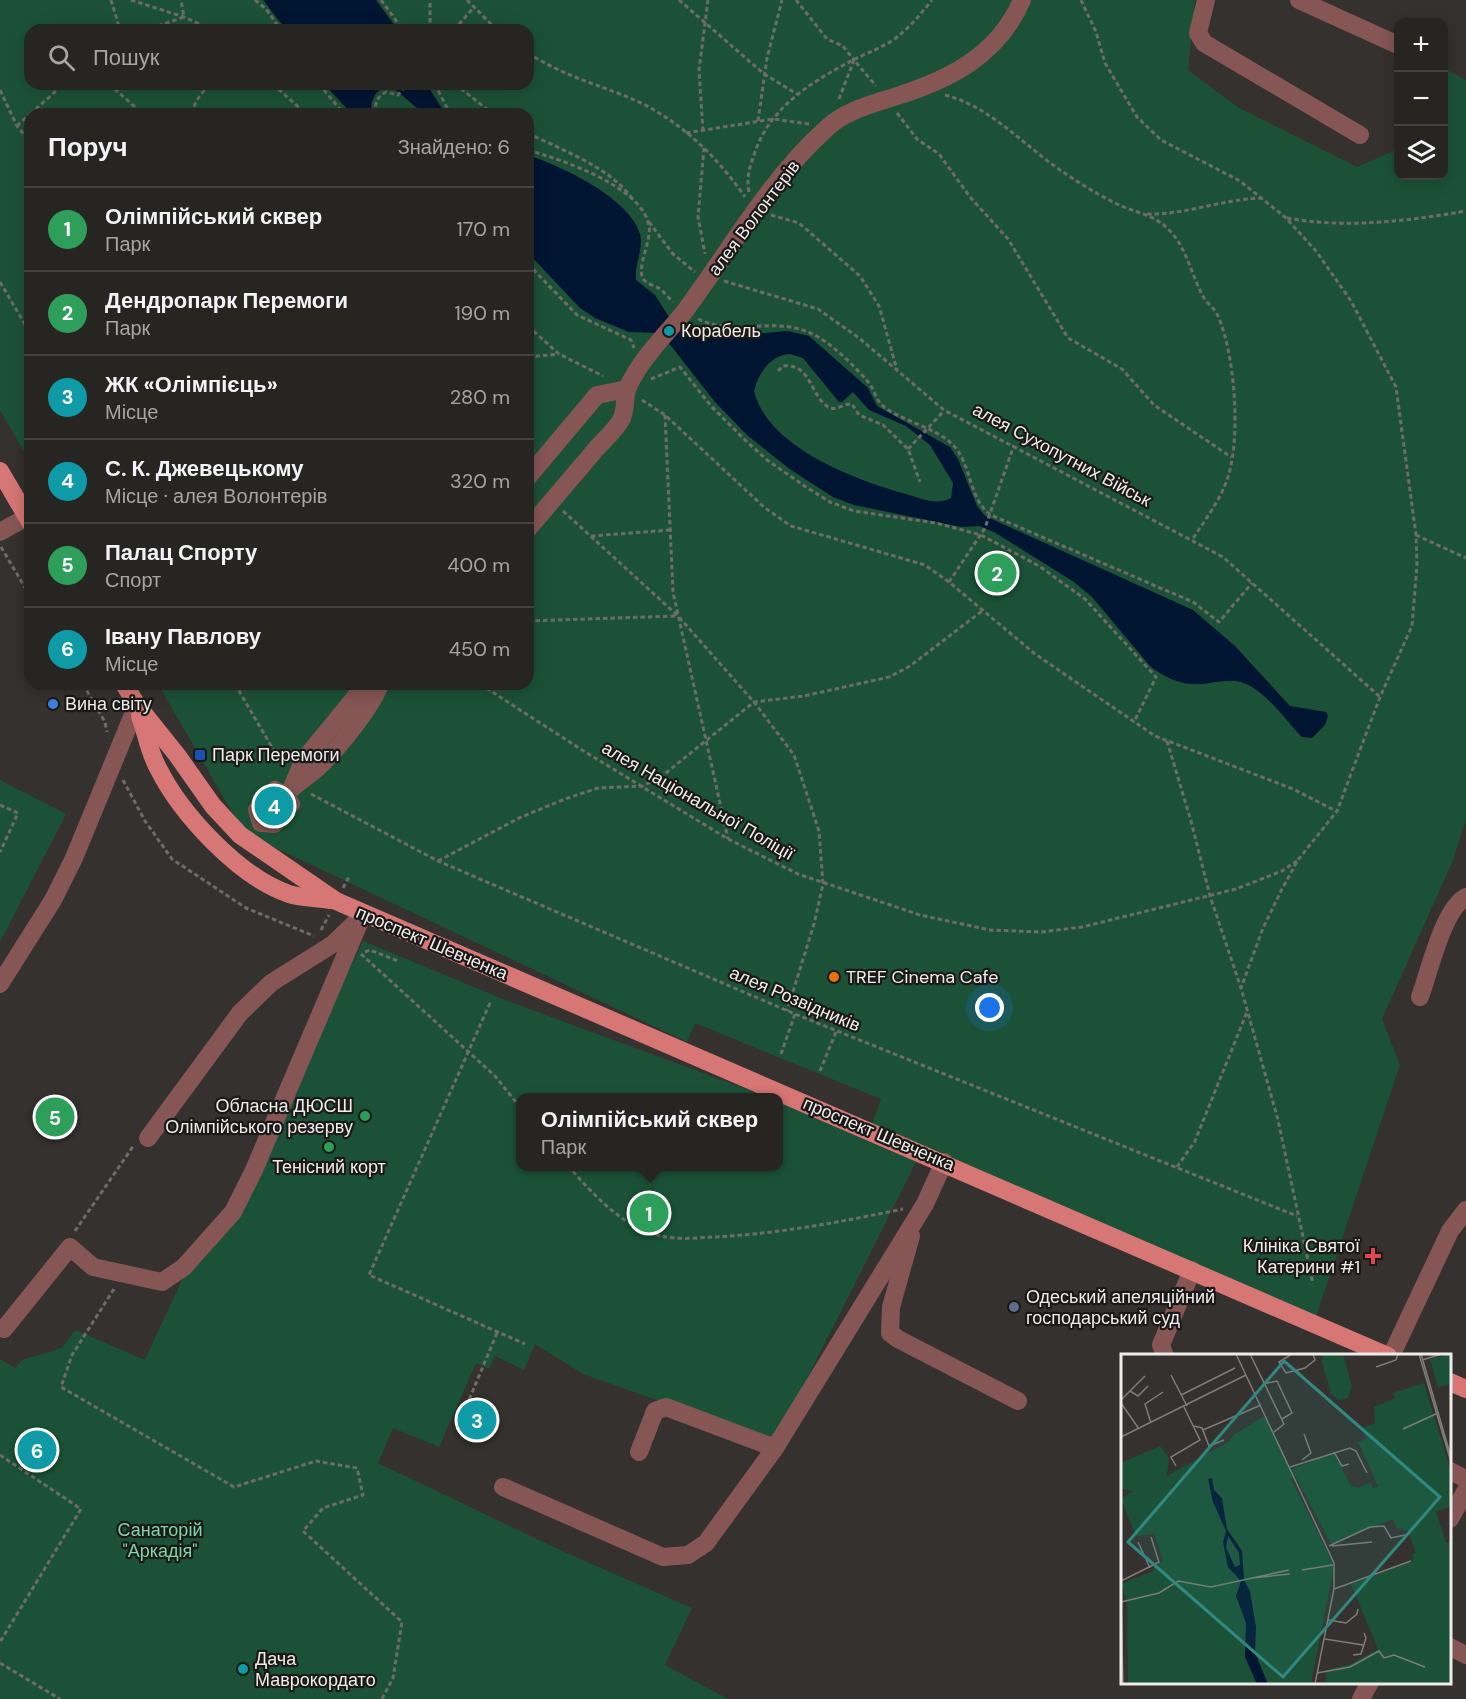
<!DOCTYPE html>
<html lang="uk">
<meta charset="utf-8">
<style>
body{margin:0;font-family:"DM Sans",sans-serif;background:#33312f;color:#f1f3f6}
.controls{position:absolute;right:18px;top:18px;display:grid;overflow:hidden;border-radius:12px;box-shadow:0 3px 15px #0003}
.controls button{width:54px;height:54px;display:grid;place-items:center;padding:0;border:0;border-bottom:2px solid #434240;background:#272522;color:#f1f3f6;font:30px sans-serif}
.you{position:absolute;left:990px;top:1008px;width:21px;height:21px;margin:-15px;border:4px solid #fff;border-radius:50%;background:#1a73e8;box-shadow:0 0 0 9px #1a73e833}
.badge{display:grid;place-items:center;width:39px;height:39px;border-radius:50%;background:#a9b0fc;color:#fff;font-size:20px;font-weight:700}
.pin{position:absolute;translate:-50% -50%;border:3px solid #fff;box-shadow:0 2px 6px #0006}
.popup{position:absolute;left:516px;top:1093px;width:267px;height:78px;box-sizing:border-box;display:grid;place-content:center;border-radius:12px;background:#272522;filter:drop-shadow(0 2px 4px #0005);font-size:20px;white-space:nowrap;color:#a4a5a5}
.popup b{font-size:22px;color:#f1f3f6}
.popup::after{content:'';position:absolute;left:50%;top:100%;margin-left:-12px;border:12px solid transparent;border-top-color:#272522}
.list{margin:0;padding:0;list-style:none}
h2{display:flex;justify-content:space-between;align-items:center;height:78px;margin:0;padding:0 24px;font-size:26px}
h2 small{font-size:20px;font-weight:400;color:#a4a5a5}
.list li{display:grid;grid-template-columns:39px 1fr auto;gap:18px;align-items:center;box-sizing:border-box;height:84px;padding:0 24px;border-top:2px solid #434240}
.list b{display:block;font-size:22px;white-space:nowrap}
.list p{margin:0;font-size:20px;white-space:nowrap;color:#a4a5a5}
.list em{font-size:20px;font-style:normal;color:#a4a5a5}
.icon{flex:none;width:33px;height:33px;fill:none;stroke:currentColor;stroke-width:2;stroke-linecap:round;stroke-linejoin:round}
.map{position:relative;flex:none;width:1466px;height:1699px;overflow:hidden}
.search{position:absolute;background:#272522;box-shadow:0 3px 15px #0003;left:24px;top:24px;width:510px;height:66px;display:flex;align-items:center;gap:15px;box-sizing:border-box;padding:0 21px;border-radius:18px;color:#a4a5a5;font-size:22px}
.panel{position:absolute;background:#272522;box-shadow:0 3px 15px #0003;left:24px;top:108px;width:510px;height:582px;border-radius:18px}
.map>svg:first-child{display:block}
.green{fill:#1b5237;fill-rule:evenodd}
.water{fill:#001532;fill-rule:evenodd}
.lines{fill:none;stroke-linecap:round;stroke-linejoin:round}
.path{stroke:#6e6b69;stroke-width:3;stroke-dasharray:4.5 3;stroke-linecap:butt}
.minor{stroke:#855654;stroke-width:18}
.major{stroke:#d67675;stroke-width:18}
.culture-dot{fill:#0f9aa8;stroke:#1b1918;stroke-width:2}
.shop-dot{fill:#3f7fe0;stroke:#1b1918;stroke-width:2}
.transit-dot{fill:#1a4fb4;stroke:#1b1918;stroke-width:2}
.food-dot{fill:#e8710a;stroke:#1b1918;stroke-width:2}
.leisure-dot{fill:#2e9e5b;stroke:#1b1918;stroke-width:2}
.health-dot{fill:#e0444e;stroke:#1b1918;stroke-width:2}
.service-dot{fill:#5c6f8a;stroke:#1b1918;stroke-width:2}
.labels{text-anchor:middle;stroke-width:4.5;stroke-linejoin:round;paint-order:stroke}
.street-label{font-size:18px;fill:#eeecea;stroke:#1b1918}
.poi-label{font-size:18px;fill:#eeecea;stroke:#1b1918;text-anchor:start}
.park-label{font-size:18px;fill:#7cd6a6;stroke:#1b1918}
.inset-road{fill:none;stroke:#7e7c79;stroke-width:1.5}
.view{fill:#308881;fill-opacity:0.15;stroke:#308881;stroke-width:3}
.inset-edge{fill:none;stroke:#eeecea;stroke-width:3}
</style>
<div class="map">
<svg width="1466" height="1699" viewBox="0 0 1466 1699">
<rect width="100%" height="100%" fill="#34312e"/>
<g class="green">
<path d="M0 0H1195L1188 70 1239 108 1357 167 1398 149V176H1444V73L1445 69 1466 80V819L1453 860 1382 1019 1400 1065 1315 1320 871 1127 881 1099 695 1023 687 1042 244 833 158 684H528V114H30V462L0 410ZM30 30H528V84H30Z"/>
<path d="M0 780 66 814 0 942Z"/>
<path d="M363 941 505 1000 768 1097 520 1098V1166H778V1101L920 1154 775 1442 583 1374 535 1344 524 1370 495 1356 489 1369 476 1363 439 1447 393 1428 378 1463 562 1551 692 1608 665 1665 728 1699H0V1359L15 1368 22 1360 62 1348 75 1330 145 1360 203 1234 222 1232Z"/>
</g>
<g class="water">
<path d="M263 0H376L398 30H286Z"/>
<path d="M324 84H427L445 114H424L390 85C376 88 369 101 372 114H352Z"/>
<path d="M528 155C561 166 630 198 640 234 644 249 634 265 636 280L655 295 669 317 681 325 728 336 788 331 809 336 868 388 877 406 950 447 958 459 977 506 985 516 1193 610 1235 646 1290 706 1326 712 1328 716 1325 725 1312 738 1302 737C1285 720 1268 693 1244 683 1231 678 1215 683 1202 684 1183 686 1165 678 1150 666L1092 597 1074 582 994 532 979 526 961 527 854 505 833 497 791 470 747 435 715 402 668 342 655 333 629 332 595 318 580 308 528 253ZM790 354 803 358 839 402H842L853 392 869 410 906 426 930 445 953 483 951 498C938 506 919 498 906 494 856 480 768 448 754 391 758 374 770 355 790 354Z"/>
</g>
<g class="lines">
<g class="path">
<path d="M111 0 120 30"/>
<path d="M131 0 184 17 213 30"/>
<path d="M255 0 266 9 281 30"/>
<path d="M381 0 403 30"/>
<path d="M467 0 497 30"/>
<path d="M679 0 764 74 797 94"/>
<path d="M796 0 827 39 843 46 854 60"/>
<path d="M1081 0 1096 32 1105 63 1137 117 1161 140 1240 181 1286 218 1316 251 1351 301 1396 387 1416 535 1417 565 1412 626 1380 697 1337 811 1298 860 1282 889 1263 928 1241 988"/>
<path d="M121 30 152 28 184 17 181 0"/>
<path d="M430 30V0"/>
<path d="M454 30 475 6"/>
<path d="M528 53C559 73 586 81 620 94 672 113 714 152 745 197"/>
<path d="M109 84 134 106 138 114"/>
<path d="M273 84 306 114"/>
<path d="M319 84 344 114"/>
<path d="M435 84 446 106 453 114"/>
<path d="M455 84 493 114"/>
<path d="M0 90 17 126 30 142"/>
<path d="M945 95C992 107 1026 148 1066 174 1082 185 1099 195 1117 204 1133 212 1152 214 1166 227 1187 246 1190 273 1204 298 1208 304 1215 309 1218 316 1235 355 1241 436 1228 477 1221 499 1205 520 1192 540"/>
<path d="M839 99 854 60 876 86"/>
<path d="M897 113 917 139 939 154 970 197 1008 239 1068 338 1122 369 1154 405 1231 457"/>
<path d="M30 114 64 84"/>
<path d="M193 114C193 102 202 93 210 84"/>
<path d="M376 114C374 103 377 97 386 92L398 95 407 84"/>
<path d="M758 121 767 58 782 0"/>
<path d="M17 126 30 114"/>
<path d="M703 131 699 70 708 0"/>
<path d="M528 133C563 151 611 167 634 201"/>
<path d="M686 133 773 119 809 124"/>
<path d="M704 148 698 217 705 254"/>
<path d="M528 150C562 160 642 186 649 226 652 240 635 270 644 280 648 284 655 286 660 289 665 293 669 298 673 302"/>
<path d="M749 192C746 177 750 166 755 152 770 107 813 81 853 60 865 54 878 49 890 42 907 31 919 16 932 0"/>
<path d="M1147 214C1186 215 1222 199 1262 198"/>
<path d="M771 215 799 223 860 276 879 306 897 370"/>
<path d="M1287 218C1347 229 1407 221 1466 211"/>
<path d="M649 222 673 254 695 272"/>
<path d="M528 264 577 315 631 340 634 348"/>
<path d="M724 281 818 309 859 338 944 410 1223 557 1380 697"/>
<path d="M0 282 30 333"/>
<path d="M698 319C738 338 778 313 818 337 836 347 856 368 869 383 874 389 875 397 880 403 894 419 934 426 952 444 972 463 968 499 991 515L1193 602 1219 622 1252 583"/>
<path d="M528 326 559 354 603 376"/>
<path d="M528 357 559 354"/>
<path d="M778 371 783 366C811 363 810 395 828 407 836 412 844 403 852 404L859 415 883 425 908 449 920 482"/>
<path d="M651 379 680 367 711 406 744 439 767 460 806 487 830 502 854 511 936 523 981 535 1039 566 1085 599 1156 677 1134 722"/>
<path d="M642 400 665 415 765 508 791 526 925 565 949 582 1035 654 1155 736 1293 789 1336 811"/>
<path d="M665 415 673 592 728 839"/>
<path d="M908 449 944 411"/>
<path d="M563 511 678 616 754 702 794 755 819 831 823 884 814 924 787 1011"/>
<path d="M1416 535 1466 558"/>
<path d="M591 536 670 530"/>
<path d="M1 547 30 596"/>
<path d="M949 582 985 528 1014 445"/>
<path d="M528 621 676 616"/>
<path d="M83 684 105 722 107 732"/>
<path d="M235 684 284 768"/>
<path d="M480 684 582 750 728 839 798 874 920 915 990 930 1041 932 1082 927 1236 889 1282 871 1297 861"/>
<path d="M1167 741 1191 821 1210 896 1241 988 1278 1120 1313 1284"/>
<path d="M123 780 145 821 172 859 246 908 314 936"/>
<path d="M311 794 438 861 795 1014 1297 1216"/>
<path d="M0 805 18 813 0 852"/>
<path d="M438 861 519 818 565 799 598 788 643 786 662 776 754 702 804 696 889 677 910 666 982 611"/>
<path d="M343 888 350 875"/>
<path d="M321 930 329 915"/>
<path d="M365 952 370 950 398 961"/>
<path d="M361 954 495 1076 520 1107"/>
<path d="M490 1003 369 1275 525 1344"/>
<path d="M781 1054 795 1014"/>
<path d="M820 1071 836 1032"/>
<path d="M568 1166C594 1195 623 1228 662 1236 678 1240 697 1238 713 1237 778 1234 840 1222 903 1209"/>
<path d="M1177 1167 1195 1141 1247 1012"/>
<path d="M75 1231 134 1145"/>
<path d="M114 1289 72 1355 61 1387 234 1487 316 1461 357 1468 363 1495 323 1508 303 1531 402 1622 393 1678 382 1699"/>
<path d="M467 1428 470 1422 461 1419 497 1333"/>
<path d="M0 1455 81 1509 0 1642"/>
<path d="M0 1663 60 1699"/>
</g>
<g class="minor">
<path d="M1206 0 1198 33 1204 43 1360 135"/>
<path d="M1299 0 1398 45"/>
<path d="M528 477 597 395 627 389"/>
<path d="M528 529C551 502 573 476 596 449 604 440 617 429 622 418 626 409 624 396 628 387 641 358 666 335 685 311 731 249 769 180 827 128 846 110 873 104 897 96 951 79 998 55 1022 0"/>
<path d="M0 532 27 517"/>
<path d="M293 785 303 761 362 689 380 684"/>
<path d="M275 790 285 795 291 804 274 824 261 823 257 810Z"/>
<path d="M285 795C294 785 304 779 314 771 334 754 372 707 380 684"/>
<path d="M0 984 53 900 74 858 137 705"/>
<path d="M1420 997C1429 973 1443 909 1466 897"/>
<path d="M148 1138 240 1013 271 983 333 944 357 921"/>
<path d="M911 1236 891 1307 890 1333 898 1339 1018 1401"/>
<path d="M4 1329 70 1247 93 1267 162 1282 184 1267 233 1212 254 1170 363 914"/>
<path d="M1165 1356 1161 1345 1192 1270"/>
<path d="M1391 1356 1450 1231 1466 1210"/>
<path d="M639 1452 655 1411 666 1407 775 1448"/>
<path d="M1450 1471 1466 1479"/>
<path d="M503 1487 663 1557 688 1555 706 1543 775 1448 925 1204 944 1162"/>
<path d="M1450 1519 1466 1490"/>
<path d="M1450 1647 1466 1655"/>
<path d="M1361 1699 1370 1682"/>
</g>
<g class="major">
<path d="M0 471 30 522"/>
<path d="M124 684 137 705 177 755 213 806 240 835 336 901 1388 1356"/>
<path d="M140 716C146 732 149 752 158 768 181 814 239 877 289 894 301 898 317 898 330 900"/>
<path d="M1450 1382 1466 1389"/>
</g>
</g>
<g class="culture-dot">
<circle cx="669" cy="331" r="6"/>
<circle cx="243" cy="1669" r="6"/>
</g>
<circle class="shop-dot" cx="53" cy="704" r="6"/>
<rect class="transit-dot" x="194" y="749" width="12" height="12" rx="3"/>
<circle class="food-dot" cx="834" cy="977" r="6"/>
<g class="leisure-dot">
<circle cx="365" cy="1116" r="6"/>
<circle cx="329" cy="1147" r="6"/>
</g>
<path class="health-dot" d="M1370 1247h6v6h6v6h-6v6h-6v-6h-6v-6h6z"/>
<circle class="service-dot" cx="1014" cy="1307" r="6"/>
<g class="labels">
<g class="street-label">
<text transform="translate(754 218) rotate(-53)" y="6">алея Волонтерів</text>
<text transform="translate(1062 455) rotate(28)" y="6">алея Сухопутних Військ</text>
<text transform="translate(698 801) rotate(30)" y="6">алея Національної Поліції</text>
<text transform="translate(432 943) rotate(23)" y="6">проспект Шевченка</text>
<text transform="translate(795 999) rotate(23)" y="6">алея Розвідників</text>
<text transform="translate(879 1134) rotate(23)" y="6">проспект Шевченка</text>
</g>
<g class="poi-label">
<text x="681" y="337">Корабель</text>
<text x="65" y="710">Вина світу</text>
<text x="212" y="761">Парк Перемоги</text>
<text x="846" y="983">TREF Cinema Cafe</text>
<text x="353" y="1112" text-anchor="end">Обласна ДЮСШ<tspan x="353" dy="21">Олімпійського резерву</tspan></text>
<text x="329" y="1173" text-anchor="middle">Тенісний корт</text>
<text x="1360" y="1252" text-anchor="end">Клініка Святої<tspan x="1360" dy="21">Катерини #1</tspan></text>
<text x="1026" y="1303">Одеський апеляційний<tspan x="1026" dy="21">господарський суд</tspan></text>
<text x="255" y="1665">Дача<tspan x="255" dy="21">Маврокордато</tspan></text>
</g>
<g class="park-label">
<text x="160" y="1536">Санаторій<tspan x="160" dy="21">"Аркадія"</tspan></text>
</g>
</g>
<g transform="translate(1121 1354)">
<rect width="330" height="330" fill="#34312e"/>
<path d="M202 0H222L231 33 226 45 217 46 210 40 201 8ZM330 0V30L317 33 309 5ZM303 29 330 118V152L315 158 325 189 330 188V330H204L206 316 230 310 257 295 230 230 292 207 291 200 295 199 287 177 277 175 272 165 210 190 171 116 173 123 170 125 213 212 190 330H7L6 247 0 230 30 218 42 206 33 180 15 182 0 145 12 137 0 135V109L39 92 48 104 46 122 109 87 112 81 144 62 170 116 213 98 229 131 237 134 249 129 252 135 257 132 237 88 245 85 241 74 254 69 253 53 274 44 272 39Z" fill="#1b5237"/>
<path d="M91 124 93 136 101 144 106 175 121 197 123 226 129 237 135 273 134 299 147 330H136L124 303 125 269 115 242 120 227 107 213 102 188 105 177 92 148 87 125ZM107 182 118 199 119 211 114 213 105 194Z" fill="#001532" fill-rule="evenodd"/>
<path class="inset-road" d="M115 0 213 209V235L194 330M129 0 163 70 153 78M171 0 158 8 165 19 184 14 194 6 192 0M298 0 330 108M300 0 330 103M301 6 321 0M255 13 275 6 277 0M50 21 66 52M142 30 156 27 171 59 161 65M9 37 17 42 27 32M60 41 114 14M0 46 24 22M0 49 18 75M30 69 24 50 42 38M73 72 81 74 88 92 103 86M282 75 317 59M82 76 140 51M0 83 125 21M213 98 221 112 228 110M181 106 190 99 183 80M55 112 50 103 79 86 63 53M169 113 229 94 235 97 246 119M17 188 29 214M208 192 249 173 263 172 270 184 284 181M211 192 251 188M181 216 212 211M131 224 169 220M0 227 38 208 30 183M213 235 290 207M0 247 2 330M0 248 38 239 57 227 90 233 168 216M207 266 225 269 236 260 237 255M204 285 242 291M232 301 240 300 245 284 243 279M196 319 229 313 258 297 263 304 273 301 304 313"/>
<path class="view" d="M163 7 319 143 162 323 7 188Z"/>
<rect width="330" height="330" class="inset-edge"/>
</g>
</svg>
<div class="controls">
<button>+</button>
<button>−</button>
<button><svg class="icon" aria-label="layers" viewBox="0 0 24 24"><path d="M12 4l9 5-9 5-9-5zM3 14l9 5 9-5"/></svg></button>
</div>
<div class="you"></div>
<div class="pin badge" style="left:649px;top:1213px;background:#2e9e5b">1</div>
<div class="popup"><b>Олімпійський сквер</b>Парк</div>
<div class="pin badge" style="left:997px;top:573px;background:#2e9e5b">2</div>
<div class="pin badge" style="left:477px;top:1420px;background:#0f9aa8">3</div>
<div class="pin badge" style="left:274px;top:806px;background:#0f9aa8">4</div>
<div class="pin badge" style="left:55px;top:1117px;background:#2e9e5b">5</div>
<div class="pin badge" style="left:37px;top:1450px;background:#0f9aa8">6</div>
<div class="search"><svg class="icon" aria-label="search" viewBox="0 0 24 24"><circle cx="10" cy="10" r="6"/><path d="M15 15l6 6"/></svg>Пошук</div>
<section class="panel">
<h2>Поруч<small>Знайдено: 6</small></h2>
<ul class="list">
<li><span class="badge" style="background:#2e9e5b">1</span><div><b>Олімпійський сквер</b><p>Парк</p></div><em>170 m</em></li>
<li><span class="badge" style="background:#2e9e5b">2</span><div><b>Дендропарк Перемоги</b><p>Парк</p></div><em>190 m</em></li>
<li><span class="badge" style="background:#0f9aa8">3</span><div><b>ЖК «Олімпієць»</b><p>Місце</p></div><em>280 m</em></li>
<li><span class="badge" style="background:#0f9aa8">4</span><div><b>С. К. Джевецькому</b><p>Місце · алея Волонтерів</p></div><em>320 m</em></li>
<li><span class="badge" style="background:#2e9e5b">5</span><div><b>Палац Спорту</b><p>Спорт</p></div><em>400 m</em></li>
<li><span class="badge" style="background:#0f9aa8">6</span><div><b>Івану Павлову</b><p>Місце</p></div><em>450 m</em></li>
</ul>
</section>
</div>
